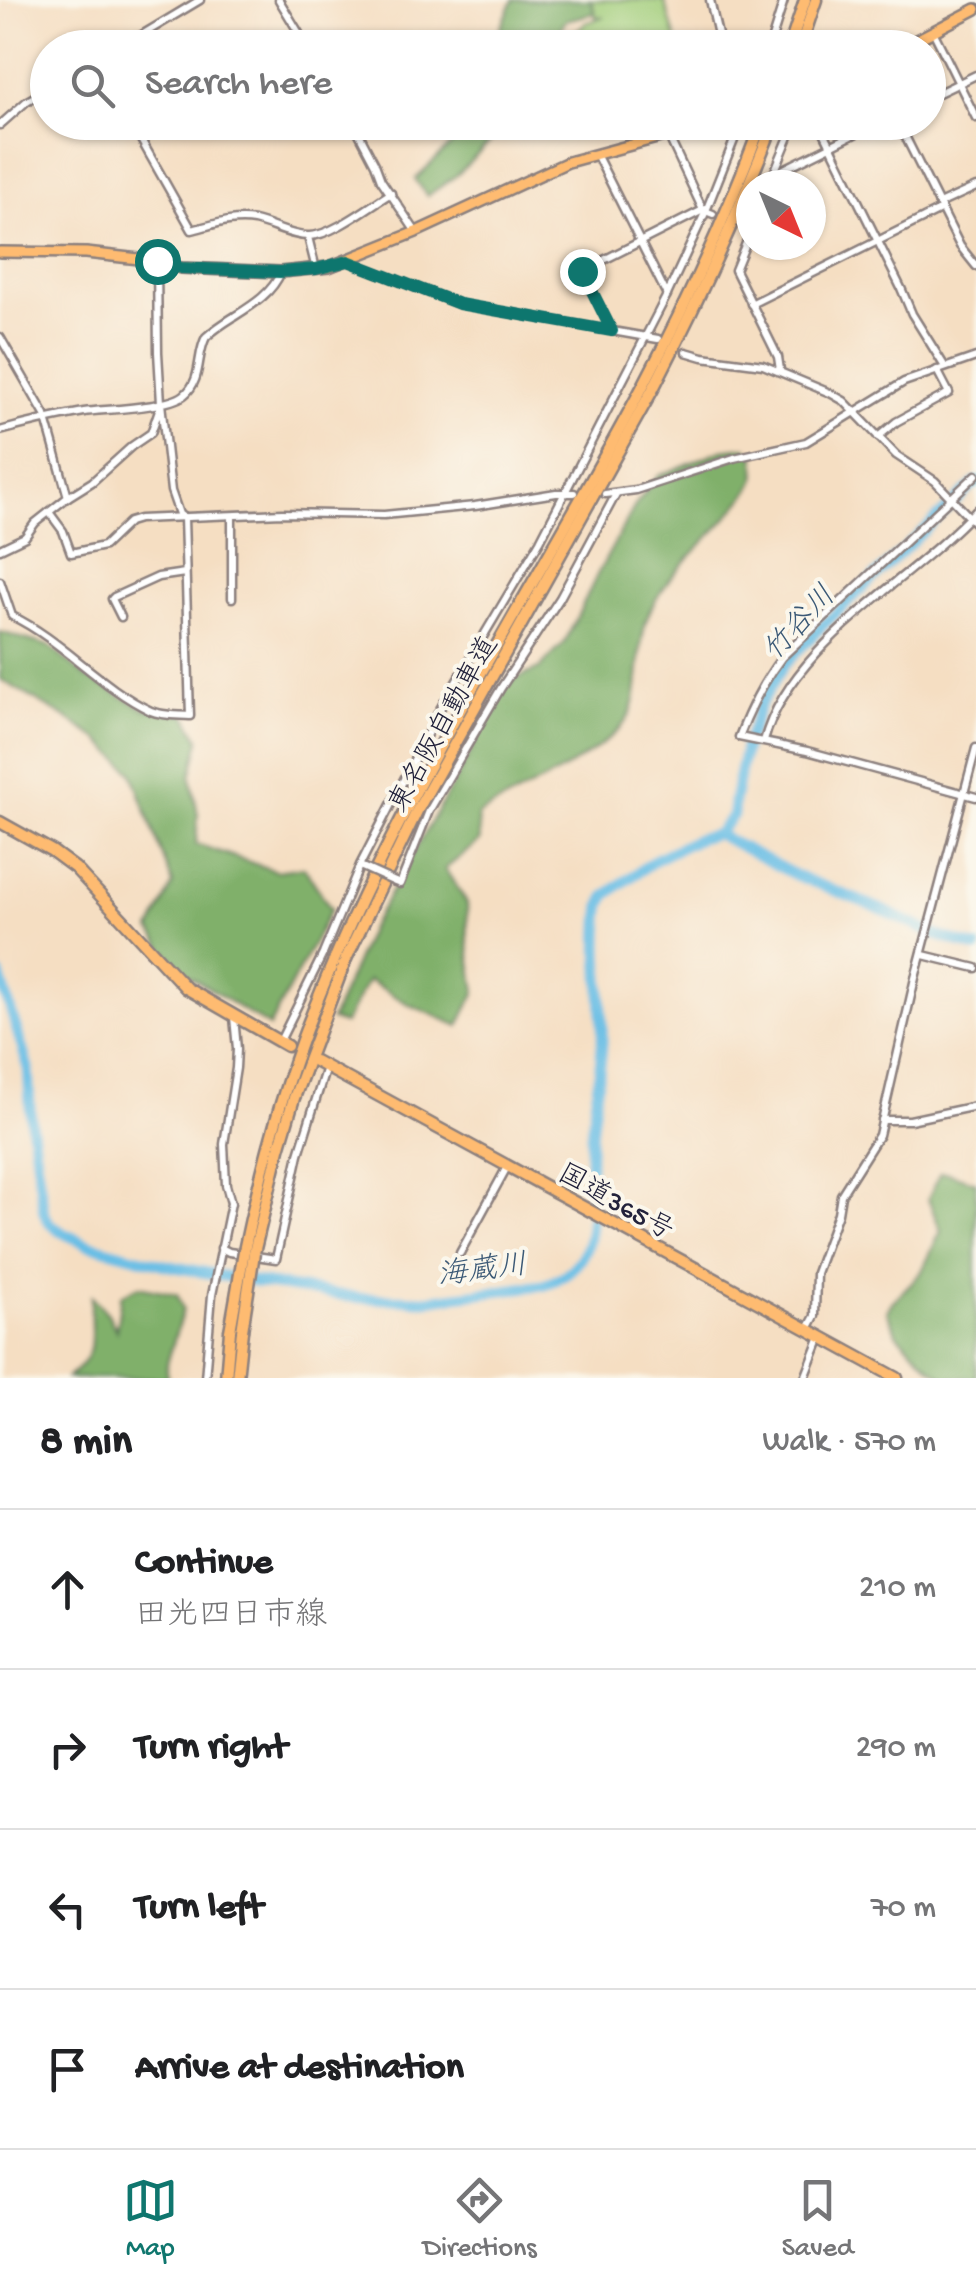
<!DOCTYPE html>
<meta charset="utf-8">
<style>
body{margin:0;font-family:"Gochi Hand","Klee One",sans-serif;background:#f2f2f2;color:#202124}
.compass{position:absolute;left:736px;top:170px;width:90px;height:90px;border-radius:50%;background:#fff;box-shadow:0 2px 8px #0004;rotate:137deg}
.stop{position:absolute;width:30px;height:30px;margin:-22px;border:8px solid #0f766e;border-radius:50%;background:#fff}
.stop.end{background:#0f766e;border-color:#fff;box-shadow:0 2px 10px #0008}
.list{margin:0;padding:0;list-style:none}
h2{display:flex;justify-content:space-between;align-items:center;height:130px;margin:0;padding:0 40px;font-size:42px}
h2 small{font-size:32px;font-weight:400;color:#757577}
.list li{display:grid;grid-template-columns:65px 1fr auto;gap:30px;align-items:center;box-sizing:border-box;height:160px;padding:0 40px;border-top:2px solid #e0e0e0}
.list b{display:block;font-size:38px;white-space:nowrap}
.list p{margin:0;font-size:32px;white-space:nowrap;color:#757577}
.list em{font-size:32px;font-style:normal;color:#757577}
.icon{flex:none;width:55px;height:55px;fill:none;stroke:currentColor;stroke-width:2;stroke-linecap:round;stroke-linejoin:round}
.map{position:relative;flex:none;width:976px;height:1378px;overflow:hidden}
.search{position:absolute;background:#fff;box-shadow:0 2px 8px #0004;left:30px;right:30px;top:30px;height:110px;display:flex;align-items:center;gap:25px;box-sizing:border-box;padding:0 35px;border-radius:55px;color:#757577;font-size:38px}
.sheet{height:770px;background:#fff}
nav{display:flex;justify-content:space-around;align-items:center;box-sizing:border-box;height:140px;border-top:2px solid #e0e0e0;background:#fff;font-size:28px;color:#757577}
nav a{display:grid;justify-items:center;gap:5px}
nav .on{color:#0f766e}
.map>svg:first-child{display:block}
.green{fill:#a1cd7a;stroke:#62785a;stroke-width:2.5}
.forest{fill:#80b06a;stroke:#516952;stroke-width:2.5}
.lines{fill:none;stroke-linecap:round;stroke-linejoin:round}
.river{stroke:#69bee5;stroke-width:11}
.minor-tunnel{stroke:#cbb8a7;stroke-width:6;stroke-dasharray:6 3;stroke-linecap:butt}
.minor-casing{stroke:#8c807e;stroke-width:11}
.major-casing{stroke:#8c807e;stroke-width:14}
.highway-casing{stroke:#8c807e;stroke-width:15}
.minor{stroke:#fff;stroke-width:6}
.major{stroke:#febb71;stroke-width:9}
.highway{stroke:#febb71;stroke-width:10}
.minor-bridge-casing{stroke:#8c807e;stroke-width:11;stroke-linecap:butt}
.highway-bridge-casing{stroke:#8c807e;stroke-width:15;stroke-linecap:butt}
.minor-bridge{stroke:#fff;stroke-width:6}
.highway-bridge{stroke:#febb71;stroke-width:10}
.route{stroke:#0f766e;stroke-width:12}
.labels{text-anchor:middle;stroke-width:8;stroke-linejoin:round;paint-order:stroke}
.street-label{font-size:28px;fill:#22223b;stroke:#fbf7ec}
.water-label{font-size:30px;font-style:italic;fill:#3b5976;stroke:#fbf7ec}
</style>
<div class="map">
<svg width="976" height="1378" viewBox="0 0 976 1378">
<rect width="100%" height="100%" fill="#fbf7ec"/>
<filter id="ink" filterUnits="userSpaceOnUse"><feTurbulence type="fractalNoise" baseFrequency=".01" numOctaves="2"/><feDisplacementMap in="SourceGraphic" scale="20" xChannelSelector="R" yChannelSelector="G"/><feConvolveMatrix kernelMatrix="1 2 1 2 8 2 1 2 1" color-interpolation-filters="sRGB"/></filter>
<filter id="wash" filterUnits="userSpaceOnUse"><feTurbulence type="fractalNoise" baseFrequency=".0048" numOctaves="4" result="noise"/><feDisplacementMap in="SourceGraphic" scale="40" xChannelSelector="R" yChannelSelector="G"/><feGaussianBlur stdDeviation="2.25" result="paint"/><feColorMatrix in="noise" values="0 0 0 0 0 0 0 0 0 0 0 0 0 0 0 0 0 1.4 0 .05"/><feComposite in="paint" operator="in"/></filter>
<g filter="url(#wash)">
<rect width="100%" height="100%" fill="#f5dec2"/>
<path class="green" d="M591 0H664L678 47H575L572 35 585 23 604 17 596 18Z"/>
<g class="forest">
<path d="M513 0H591L595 13 566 20 550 47H498L501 27Z"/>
<path d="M474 123H522L517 126 503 129 457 175 427 196 415 179Z"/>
<path d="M746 447 755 457C755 464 757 473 755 480 754 486 747 493 743 499 715 535 676 564 654 603 632 640 646 693 626 721 600 757 519 792 478 815L480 841 445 869 467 903 468 943 476 991 459 1026 410 1005 368 980 344 1024 331 1020 369 930 469 756 504 684 539 669 565 642 597 575 636 504 658 476 722 450Z"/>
<path d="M0 632 49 646 86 677 145 709 186 715 200 740 191 777 198 815 196 844 276 871 304 867 331 909 269 1027 187 974 163 948 151 930 173 884 132 772 98 739 63 716 0 679Z"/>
<path d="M940 1173H949L976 1182V1378H945L932 1369 897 1334 887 1311 892 1302 921 1273 941 1231 928 1199Z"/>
<path d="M139 1286 177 1294 183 1309 167 1364V1378H67C104 1350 86 1334 92 1296L108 1314 116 1330 121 1295Z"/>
</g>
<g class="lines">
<g class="river">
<path d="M717 834 733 815 734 800 745 748 760 705 784 665 821 627 976 482"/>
<path d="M0 975 28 1067 31 1123 44 1213 50 1224 65 1234 87 1244 165 1265 255 1282 359 1298 425 1300 543 1285C563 1279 580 1266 587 1245 596 1217 589 1182 590 1152 591 1116 600 1080 602 1044 604 998 595 950 602 904L607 895 621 884 658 858 699 838 717 834 795 875 878 908 936 935 976 948"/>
</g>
</g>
</g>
<g filter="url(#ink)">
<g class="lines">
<path class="minor-tunnel" d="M713 214 746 228"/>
<defs>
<g id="minor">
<path d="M279 0 308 48"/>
<path d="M710 0 721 48"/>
<path d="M933 31 976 118"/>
<path d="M120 48 200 0"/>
<path d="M769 48 784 0"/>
<path d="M928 98 976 75"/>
<path d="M131 122 192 230C212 225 233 217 254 221 272 225 290 236 308 236 330 237 370 206 391 193"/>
<path d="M353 122 375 164 381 180 416 232"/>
<path d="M819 122 901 288 912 314 945 367"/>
<path d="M898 122 960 246 976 266"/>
<path d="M0 125 27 101 48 89"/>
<path d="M668 135 703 210 713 214"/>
<path d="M596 154 667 295"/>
<path d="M774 174 879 122"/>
<path d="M769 185 795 122"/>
<path d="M939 204 976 187"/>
<path d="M751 231 735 270 778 357 780 370"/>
<path d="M308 237 316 269"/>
<path d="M348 261 459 304 658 339"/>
<path d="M751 304 942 209"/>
<path d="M612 331 582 271 703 210"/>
<path d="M0 337 45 415 68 497 35 523 25 537 0 549"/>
<path d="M686 352 703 357 763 365 830 393 844 401 896 455 935 481 976 524"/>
<path d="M0 431C28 423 56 417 84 412 108 409 167 408 184 395 203 380 196 355 206 337 229 315 268 304 281 272"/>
<path d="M878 437 896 422 949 393 937 370"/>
<path d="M976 475 782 657C763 682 750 708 739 737L807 751 976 797"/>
<path d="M605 494 636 490 734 458 806 442 904 382 976 357"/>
<path d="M68 497 92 482 132 446 151 433 161 404"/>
<path d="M49 512 63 531 71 553 104 546 129 522 139 519 282 513 384 515 475 506 556 493H574"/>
<path d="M232 516V598"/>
<path d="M0 581 12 616C62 640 100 687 151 711 162 716 178 715 190 716L184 518 179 514 171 491 161 403 158 352 157 261"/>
<path d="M121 617 112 599 114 597 158 577 185 573"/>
<path d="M764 741C790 644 910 582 976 510"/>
<path d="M395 882 400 884 429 811 501 688 560 598 616 494"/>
<path d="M923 955 976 968"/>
<path d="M280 1041 323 954 360 865 440 709 540 541 667 295 706 211 739 128 738 122"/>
<path d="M882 1120H910L976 1106"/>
<path d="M221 1248 229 1252 276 1259 299 1154 326 1067"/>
<path d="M460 1253 507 1167"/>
<path d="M808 1329 815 1316 816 1273 838 1213 841 1195 879 1135 915 978 976 748"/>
<path d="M205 1378 212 1295 231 1203 226 1185 224 1144 236 1068 237 1049 234 1017"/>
<path d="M805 1378 821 1337"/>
</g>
<g id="major">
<path d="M901 48 976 9"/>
<path d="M0 252 86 253 157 261 181 268 281 272 329 267 416 232 568 162 668 135 702 122"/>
</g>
<g id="highway">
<path d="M789 48 805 0"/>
<path d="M800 48 816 0"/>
<path d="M0 822 52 851 75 868 186 988 287 1046"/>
<path d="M315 1061 897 1378"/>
<path d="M244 1251C259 1179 277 1109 302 1040 388 808 529 601 644 384 689 299 728 212 762 122"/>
<path d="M254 1253 279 1149 294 1098 346 959 417 811 653 389C698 302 738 214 774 122"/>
<path d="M226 1378 230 1331"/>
<path d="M237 1378 242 1331"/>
</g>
</defs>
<use href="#minor" class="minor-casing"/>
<use href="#major" class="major-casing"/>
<use href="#highway" class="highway-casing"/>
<use href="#minor" class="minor"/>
<use href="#major" class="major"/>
<use href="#highway" class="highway"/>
<defs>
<path id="minor-bridge" d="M362 867 395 882"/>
<g id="highway-bridge">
<path d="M230 1331 244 1251"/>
<path d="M242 1331 254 1253"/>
</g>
</defs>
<use href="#minor-bridge" class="minor-bridge-casing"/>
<use href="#highway-bridge" class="highway-bridge-casing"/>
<use href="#minor-bridge" class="minor-bridge"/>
<use href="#highway-bridge" class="highway-bridge"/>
</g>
</g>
<g class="lines" filter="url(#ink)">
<path class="route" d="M157 261 181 268 280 272 316 269 348 261 459 304 612 331 582 271"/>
</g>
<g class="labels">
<g class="street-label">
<text transform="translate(441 723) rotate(-61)" y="10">東名阪自動車道</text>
<text transform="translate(617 1200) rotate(29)" y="10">国道365号</text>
</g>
<g class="water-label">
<text transform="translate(798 622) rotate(-47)" y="10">竹谷川</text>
<text transform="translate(482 1268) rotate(-7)" y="10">海蔵川</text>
</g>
</g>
</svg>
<svg class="compass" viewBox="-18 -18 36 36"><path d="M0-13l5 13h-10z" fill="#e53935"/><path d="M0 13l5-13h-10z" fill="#757577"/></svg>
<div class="stop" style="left:157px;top:261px"></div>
<div class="stop end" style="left:582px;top:271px"></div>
<div class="search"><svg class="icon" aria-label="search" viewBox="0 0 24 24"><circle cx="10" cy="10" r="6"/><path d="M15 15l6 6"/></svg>Search here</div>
</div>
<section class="sheet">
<h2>8 min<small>Walk · 570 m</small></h2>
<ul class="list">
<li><svg class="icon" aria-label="ahead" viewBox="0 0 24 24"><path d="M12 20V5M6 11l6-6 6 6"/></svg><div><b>Continue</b><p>田光四日市線</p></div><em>210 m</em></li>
<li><svg class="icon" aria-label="right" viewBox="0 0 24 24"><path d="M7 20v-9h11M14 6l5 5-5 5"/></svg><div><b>Turn right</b></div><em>290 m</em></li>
<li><svg class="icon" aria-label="left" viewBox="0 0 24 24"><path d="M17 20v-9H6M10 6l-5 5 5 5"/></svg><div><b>Turn left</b></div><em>70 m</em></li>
<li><svg class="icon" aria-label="arrive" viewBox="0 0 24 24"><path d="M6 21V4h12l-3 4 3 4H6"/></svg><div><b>Arrive at destination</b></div></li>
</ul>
</section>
<nav>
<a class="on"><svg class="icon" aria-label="map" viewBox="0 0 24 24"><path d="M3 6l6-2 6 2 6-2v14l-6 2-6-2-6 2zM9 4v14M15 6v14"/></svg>Map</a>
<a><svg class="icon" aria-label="directions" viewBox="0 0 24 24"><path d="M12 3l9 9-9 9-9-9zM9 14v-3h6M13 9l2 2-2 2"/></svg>Directions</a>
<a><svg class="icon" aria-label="saved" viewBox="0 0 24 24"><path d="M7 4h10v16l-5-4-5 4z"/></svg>Saved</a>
</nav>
